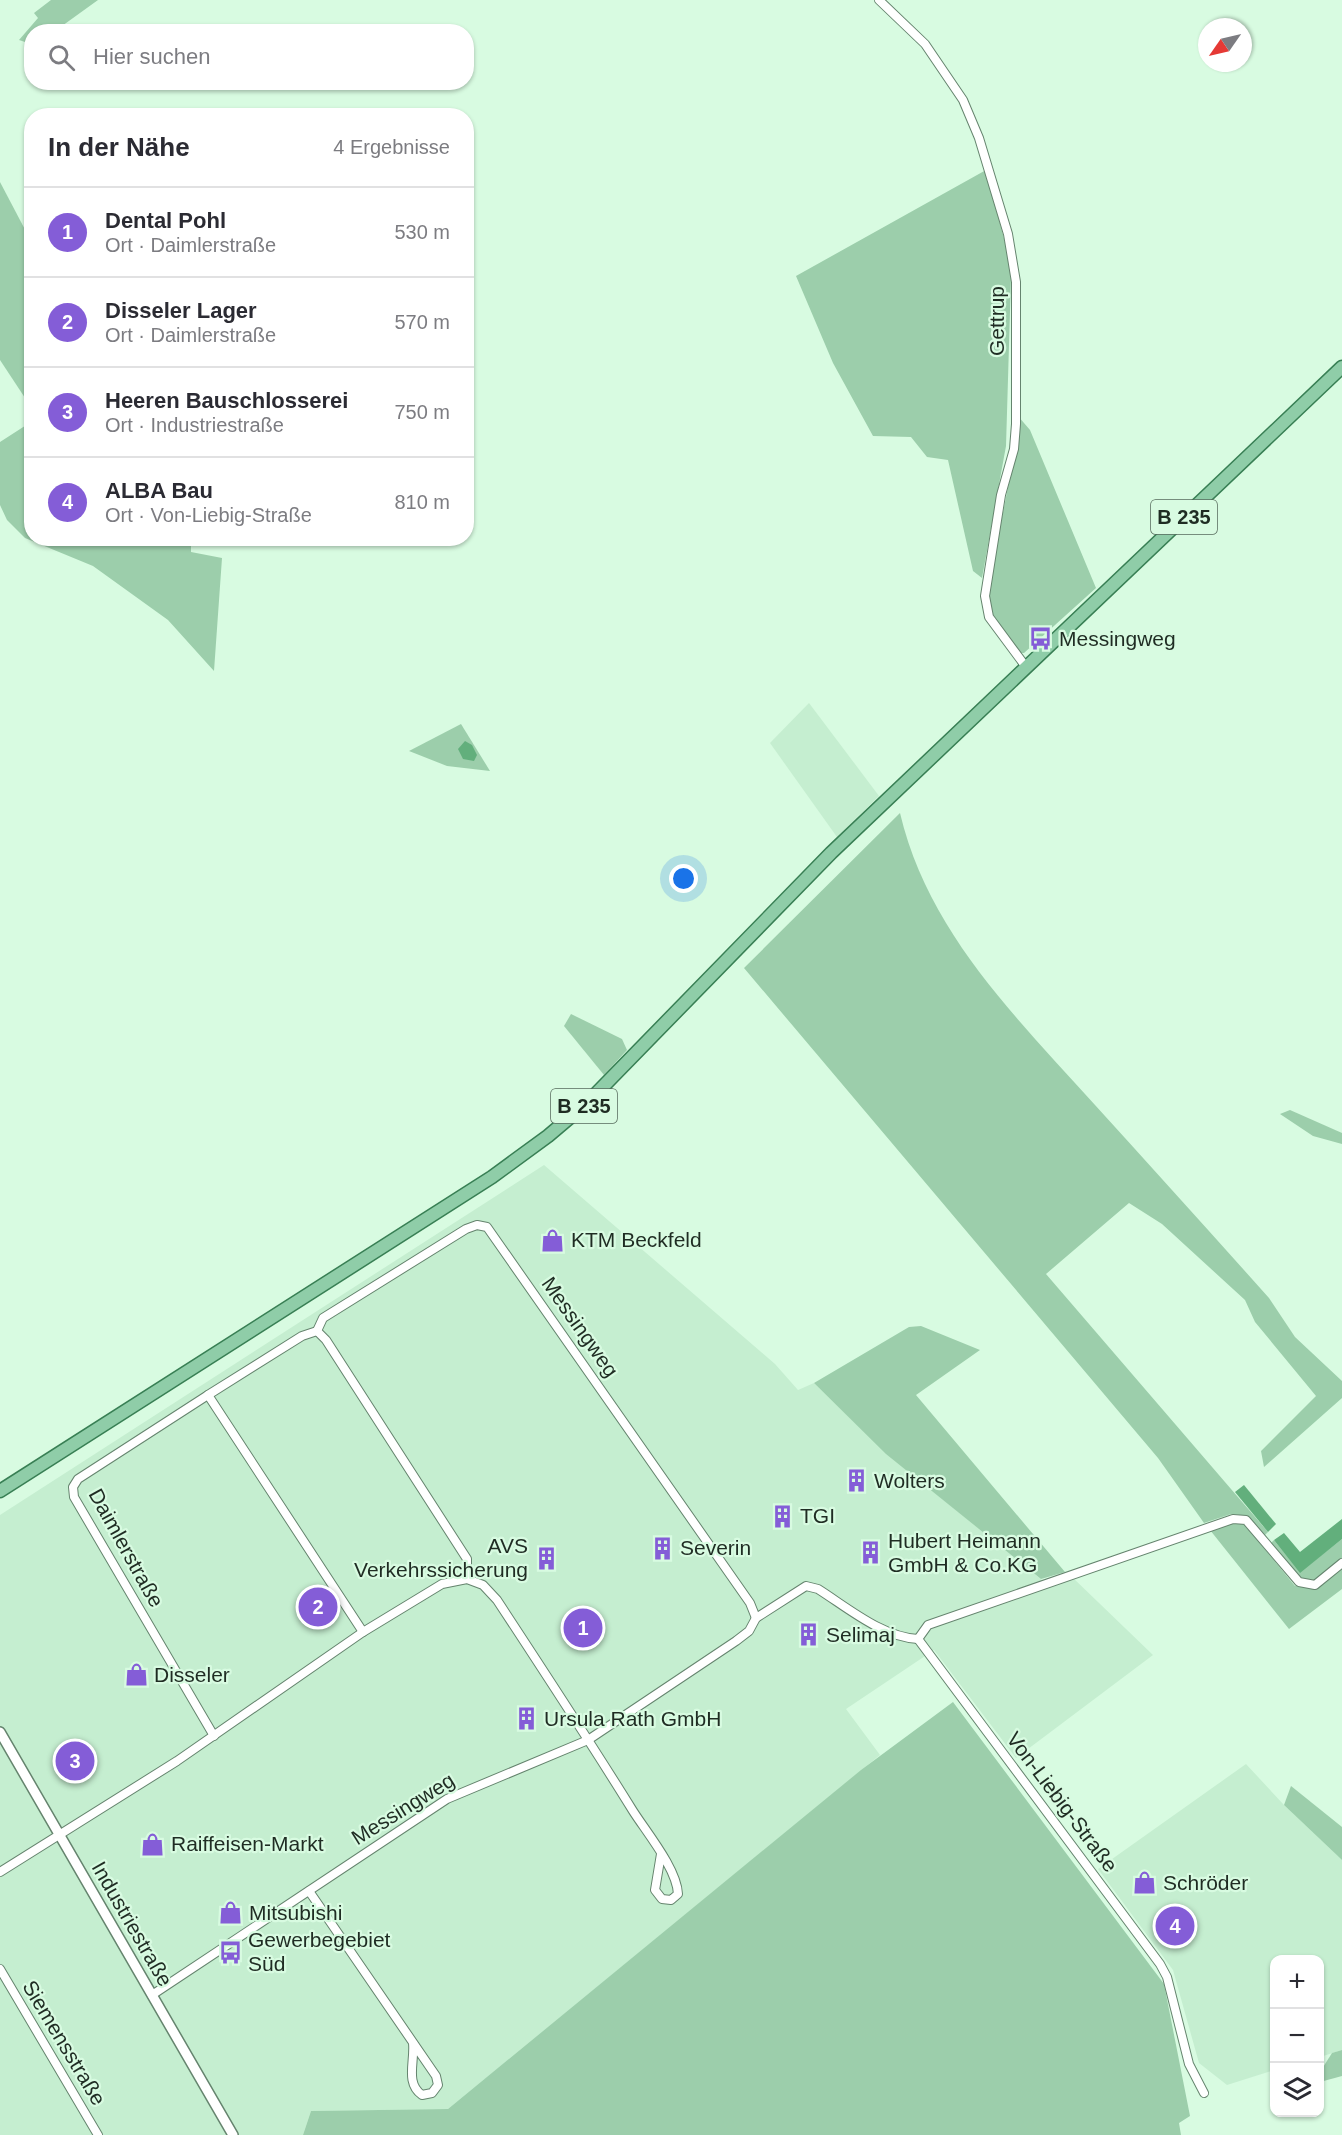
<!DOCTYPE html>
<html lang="de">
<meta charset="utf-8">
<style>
body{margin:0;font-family:Arial,sans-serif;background:#f7f7f7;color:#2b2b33}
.controls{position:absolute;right:18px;bottom:18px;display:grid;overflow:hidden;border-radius:12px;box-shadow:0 2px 4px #0004}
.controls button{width:54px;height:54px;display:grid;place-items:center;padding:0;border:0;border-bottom:2px solid #e1e1e2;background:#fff;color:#2b2b33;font:30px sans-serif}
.compass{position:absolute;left:1198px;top:18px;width:54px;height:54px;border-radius:50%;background:#fff;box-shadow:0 2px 4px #0004;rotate:236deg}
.you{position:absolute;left:684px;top:879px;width:21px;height:21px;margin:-15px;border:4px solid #fff;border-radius:50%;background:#1a73e8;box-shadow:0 0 0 9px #1a73e833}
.badge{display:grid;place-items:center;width:39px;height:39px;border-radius:50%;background:#845dd7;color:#fff;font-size:20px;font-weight:700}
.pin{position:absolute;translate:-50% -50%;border:3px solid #fff;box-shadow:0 2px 6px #0006}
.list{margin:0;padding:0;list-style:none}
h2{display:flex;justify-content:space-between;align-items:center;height:78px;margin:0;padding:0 24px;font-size:26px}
h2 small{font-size:20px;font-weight:400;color:#7c7c81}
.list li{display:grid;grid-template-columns:39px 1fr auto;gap:18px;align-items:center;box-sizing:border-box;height:90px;padding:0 24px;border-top:2px solid #e1e1e2}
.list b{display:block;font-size:22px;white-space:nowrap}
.list p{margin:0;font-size:20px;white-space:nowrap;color:#7c7c81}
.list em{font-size:20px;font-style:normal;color:#7c7c81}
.icon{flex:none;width:33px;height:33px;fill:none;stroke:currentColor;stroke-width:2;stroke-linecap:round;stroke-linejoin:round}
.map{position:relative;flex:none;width:1342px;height:2135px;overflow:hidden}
.search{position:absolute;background:#fff;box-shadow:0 2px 4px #0004;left:24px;top:24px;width:450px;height:66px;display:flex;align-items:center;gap:15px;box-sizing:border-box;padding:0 21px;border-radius:24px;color:#7c7c81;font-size:22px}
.panel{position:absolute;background:#fff;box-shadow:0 2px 4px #0004;left:24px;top:108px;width:450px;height:438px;border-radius:24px}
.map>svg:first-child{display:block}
.built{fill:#c5eed0}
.green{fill:#9cceab}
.water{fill:#62af7c}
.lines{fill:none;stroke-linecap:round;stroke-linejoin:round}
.minor-casing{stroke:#65846e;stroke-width:10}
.tertiary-casing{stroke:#65846e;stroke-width:12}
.primary-casing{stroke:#387f54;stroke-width:15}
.minor{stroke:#fff;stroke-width:8}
.tertiary{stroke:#fff;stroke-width:9}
.primary{stroke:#8fcda8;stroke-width:12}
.labels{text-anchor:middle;stroke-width:4.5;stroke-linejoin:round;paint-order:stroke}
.shield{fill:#d8fbe1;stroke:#566a5c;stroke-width:1.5}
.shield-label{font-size:20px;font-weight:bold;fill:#1f2c23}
.street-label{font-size:21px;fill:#1f2c23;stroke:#d8fbe1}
.poi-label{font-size:21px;fill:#1f2c23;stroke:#d8fbe1;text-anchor:start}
</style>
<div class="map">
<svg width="1342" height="2135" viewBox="0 0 1342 2135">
<rect width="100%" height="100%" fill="#d8fbe1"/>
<g class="built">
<path d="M809 703 879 796 837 837 770 743Z"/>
<path d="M544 1165 775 1364 798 1390 814 1383 887 1454 1047 1584 1071 1576 1153 1655 1016 1758 934 1650 846 1709 880 1755 448 2109 311 2111 303 2135H0V1515Z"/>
<path d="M1246 1764 1284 1805 1342 1860V2050L1320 2057V1960H1274V2070L1227 2085 1199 2063 1173 1970 1098 1869Z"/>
</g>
<g class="green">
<path d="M51 0H98L55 31 32 32 31 44 19 40 38 18 34 13Z"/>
<path d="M986 170 1007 250 1011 278 1006 446 982 578 973 571 948 460 927 457 911 437 873 436 833 363 796 276Z"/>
<path d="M0 182 31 241V407L0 360Z"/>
<path d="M1018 416 1030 430 1096 588 1024 653H1017L988 607 989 583 1011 472Z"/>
<path d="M31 422 32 538 191 539V552L222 558 214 671 168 620 93 566 25 538 7 520 0 505V442Z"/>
<path d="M461 724 490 771 447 766 409 751Z"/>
<path d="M900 813C928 932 1016 1017 1095 1105 1153 1169 1211 1233 1269 1298L1295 1337 1342 1381V1398L1264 1467 1261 1451 1316 1396 1255 1322 1245 1300 1162 1224 1129 1203 1046 1274 1268 1532 1264 1536 1248 1516 1231 1514 1204 1523 1158 1458 744 968Z"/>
<path d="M571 1014 622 1039 627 1050 604 1075 564 1026Z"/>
<path d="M1290 1110 1342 1133V1144L1313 1136 1280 1114Z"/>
<path d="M921 1326 980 1350 916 1395 1065 1572 1041 1579 886 1454 814 1383 909 1327Z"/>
<path d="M1233 1523 1244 1524 1295 1586 1316 1588 1342 1567V1589L1289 1629 1210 1530Z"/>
<path d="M1342 1539V1558L1314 1581 1300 1579 1270 1544 1274 1540 1300 1572Z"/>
<path d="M953 1702 1164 1984 1190 2116 1179 2123 1181 2135H303L311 2111 448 2109 861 1770Z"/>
<path d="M1291 1786 1342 1827V1860L1284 1805Z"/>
<path d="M1342 2050V2076L1320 2082V2072L1332 2053Z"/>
</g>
<g class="water">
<path d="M465 741 472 745 477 755 474 761 463 759 458 749Z"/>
<path d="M1244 1485 1276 1524 1268 1532 1235 1492Z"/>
<path d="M1342 1519V1539L1300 1573 1274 1540 1284 1533 1300 1552Z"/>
</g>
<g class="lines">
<defs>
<g id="minor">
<path d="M879 0 925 44 963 100 979 138 1008 234 1016 282V424L1014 449 1001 495 985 596 989 617 1026 667"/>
<path d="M317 1331 323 1318 466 1229 477 1225 487 1227 750 1603 756 1618"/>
<path d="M317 1331 326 1340 467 1559V1579"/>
<path d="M208 1395 302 1336 317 1331"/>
<path d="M918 1639 1160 1964 1167 1977 1189 2064 1204 2093"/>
<path d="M918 1639 928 1625 1233 1519 1246 1520 1299 1582 1315 1585 1342 1563"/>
<path d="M214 1736 74 1497 73 1487 78 1479 208 1395 363 1632"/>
<path d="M0 1872 177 1761 363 1632 442 1584 467 1579 483 1585 497 1600C543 1670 589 1740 633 1811 647 1833 677 1869 678 1894L671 1900 662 1899 655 1890 661 1854"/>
<path d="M309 1891 436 2076 438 2085 432 2093 422 2095C405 2083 415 2062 413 2043"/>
<path d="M0 1969 98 2135"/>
<path d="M152 1995 447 1799 588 1740 736 1641 749 1631 756 1618 806 1586 818 1589C848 1608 882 1637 918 1639"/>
</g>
<path id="tertiary" d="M0 1732 233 2135"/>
<path id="primary" d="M0 1491 492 1177 548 1136 587 1103 831 853 1342 367"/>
</defs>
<use href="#minor" class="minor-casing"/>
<use href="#tertiary" class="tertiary-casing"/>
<use href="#primary" class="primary-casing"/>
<use href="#minor" class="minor"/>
<use href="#tertiary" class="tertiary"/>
<use href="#primary" class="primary"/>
</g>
<defs>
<symbol id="bus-bare" viewBox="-9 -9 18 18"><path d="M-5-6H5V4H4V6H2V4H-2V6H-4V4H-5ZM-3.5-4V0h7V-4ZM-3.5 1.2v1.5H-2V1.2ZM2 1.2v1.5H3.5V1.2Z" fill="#845dd7" stroke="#d8fbe1" stroke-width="2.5" paint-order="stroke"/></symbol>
<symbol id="shop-bare" viewBox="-9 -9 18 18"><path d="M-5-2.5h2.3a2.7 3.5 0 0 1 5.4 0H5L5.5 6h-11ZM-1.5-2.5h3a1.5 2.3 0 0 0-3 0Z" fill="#845dd7" stroke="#d8fbe1" stroke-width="2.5" paint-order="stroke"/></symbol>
<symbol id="building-bare" viewBox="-9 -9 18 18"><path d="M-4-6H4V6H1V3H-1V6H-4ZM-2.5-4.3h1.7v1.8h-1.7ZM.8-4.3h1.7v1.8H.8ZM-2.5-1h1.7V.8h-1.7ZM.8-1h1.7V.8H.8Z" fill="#845dd7" stroke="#d8fbe1" stroke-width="2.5" paint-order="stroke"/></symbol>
</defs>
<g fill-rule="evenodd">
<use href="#bus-bare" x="1024" y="622" width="33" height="33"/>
<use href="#shop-bare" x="536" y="1224" width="33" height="33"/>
<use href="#building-bare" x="840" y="1464" width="33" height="33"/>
<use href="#building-bare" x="766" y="1500" width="33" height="33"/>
<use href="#building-bare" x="646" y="1532" width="33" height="33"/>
<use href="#building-bare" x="854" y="1536" width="33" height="33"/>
<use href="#building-bare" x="530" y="1542" width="33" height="33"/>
<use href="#building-bare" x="792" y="1618" width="33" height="33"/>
<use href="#shop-bare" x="120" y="1658" width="33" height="33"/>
<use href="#building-bare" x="510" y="1702" width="33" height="33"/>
<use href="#shop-bare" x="136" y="1828" width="33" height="33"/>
<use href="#shop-bare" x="1128" y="1866" width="33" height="33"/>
<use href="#shop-bare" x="214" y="1896" width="33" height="33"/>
<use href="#bus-bare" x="214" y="1936" width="33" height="33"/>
</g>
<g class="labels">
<g class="shield">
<rect x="1151" y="500" width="66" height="34" rx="4.5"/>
<rect x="551" y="1089" width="66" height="34" rx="4.5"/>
</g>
<g class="shield-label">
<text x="1184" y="524">B 235</text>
<text x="584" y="1113">B 235</text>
</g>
<g class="street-label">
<text transform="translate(997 321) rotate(-90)" y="7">Gettrup</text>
<text transform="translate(580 1327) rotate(55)" y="7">Messingweg</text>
<text transform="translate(126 1548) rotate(61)" y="7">Daimlerstraße</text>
<text transform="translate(1062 1802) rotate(53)" y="7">Von-Liebig-Straße</text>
<text transform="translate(403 1809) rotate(-32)" y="7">Messingweg</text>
<text transform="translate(132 1924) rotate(60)" y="7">Industriestraße</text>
<text transform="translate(64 2043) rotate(59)" y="7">Siemensstraße</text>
</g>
<g class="poi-label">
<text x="1059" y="646">Messingweg</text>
<text x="571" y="1247">KTM Beckfeld</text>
<text x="874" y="1488">Wolters</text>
<text x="800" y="1523">TGI</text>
<text x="888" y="1548">Hubert Heimann<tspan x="888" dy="24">GmbH &amp; Co.KG</tspan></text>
<text x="528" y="1553" text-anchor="end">AVS<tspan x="528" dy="24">Verkehrssicherung</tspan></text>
<text x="680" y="1555">Severin</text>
<text x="826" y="1642">Selimaj</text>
<text x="154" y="1682">Disseler</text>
<text x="544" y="1726">Ursula Rath GmbH</text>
<text x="171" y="1851">Raiffeisen-Markt</text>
<text x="1163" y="1890">Schröder</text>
<text x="249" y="1920">Mitsubishi</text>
<text x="248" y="1947">Gewerbegebiet<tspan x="248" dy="24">Süd</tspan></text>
</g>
</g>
</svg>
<div class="controls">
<button>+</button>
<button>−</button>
<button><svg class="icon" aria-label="layers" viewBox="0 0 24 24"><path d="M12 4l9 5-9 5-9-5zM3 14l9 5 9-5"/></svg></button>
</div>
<svg class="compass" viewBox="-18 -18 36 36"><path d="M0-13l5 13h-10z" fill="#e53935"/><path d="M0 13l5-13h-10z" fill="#7c7c81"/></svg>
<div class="you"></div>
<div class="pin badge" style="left:583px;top:1628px">1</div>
<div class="pin badge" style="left:318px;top:1607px">2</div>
<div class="pin badge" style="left:75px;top:1761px">3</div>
<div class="pin badge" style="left:1175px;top:1926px">4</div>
<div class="search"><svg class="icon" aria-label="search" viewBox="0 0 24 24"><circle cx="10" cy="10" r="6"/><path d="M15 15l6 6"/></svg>Hier suchen</div>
<section class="panel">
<h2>In der Nähe<small>4 Ergebnisse</small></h2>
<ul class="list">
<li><span class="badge">1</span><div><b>Dental Pohl</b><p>Ort · Daimlerstraße</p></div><em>530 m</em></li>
<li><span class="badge">2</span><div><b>Disseler Lager</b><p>Ort · Daimlerstraße</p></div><em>570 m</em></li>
<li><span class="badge">3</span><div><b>Heeren Bauschlosserei</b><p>Ort · Industriestraße</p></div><em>750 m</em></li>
<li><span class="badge">4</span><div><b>ALBA Bau</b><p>Ort · Von-Liebig-Straße</p></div><em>810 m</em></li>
</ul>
</section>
</div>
